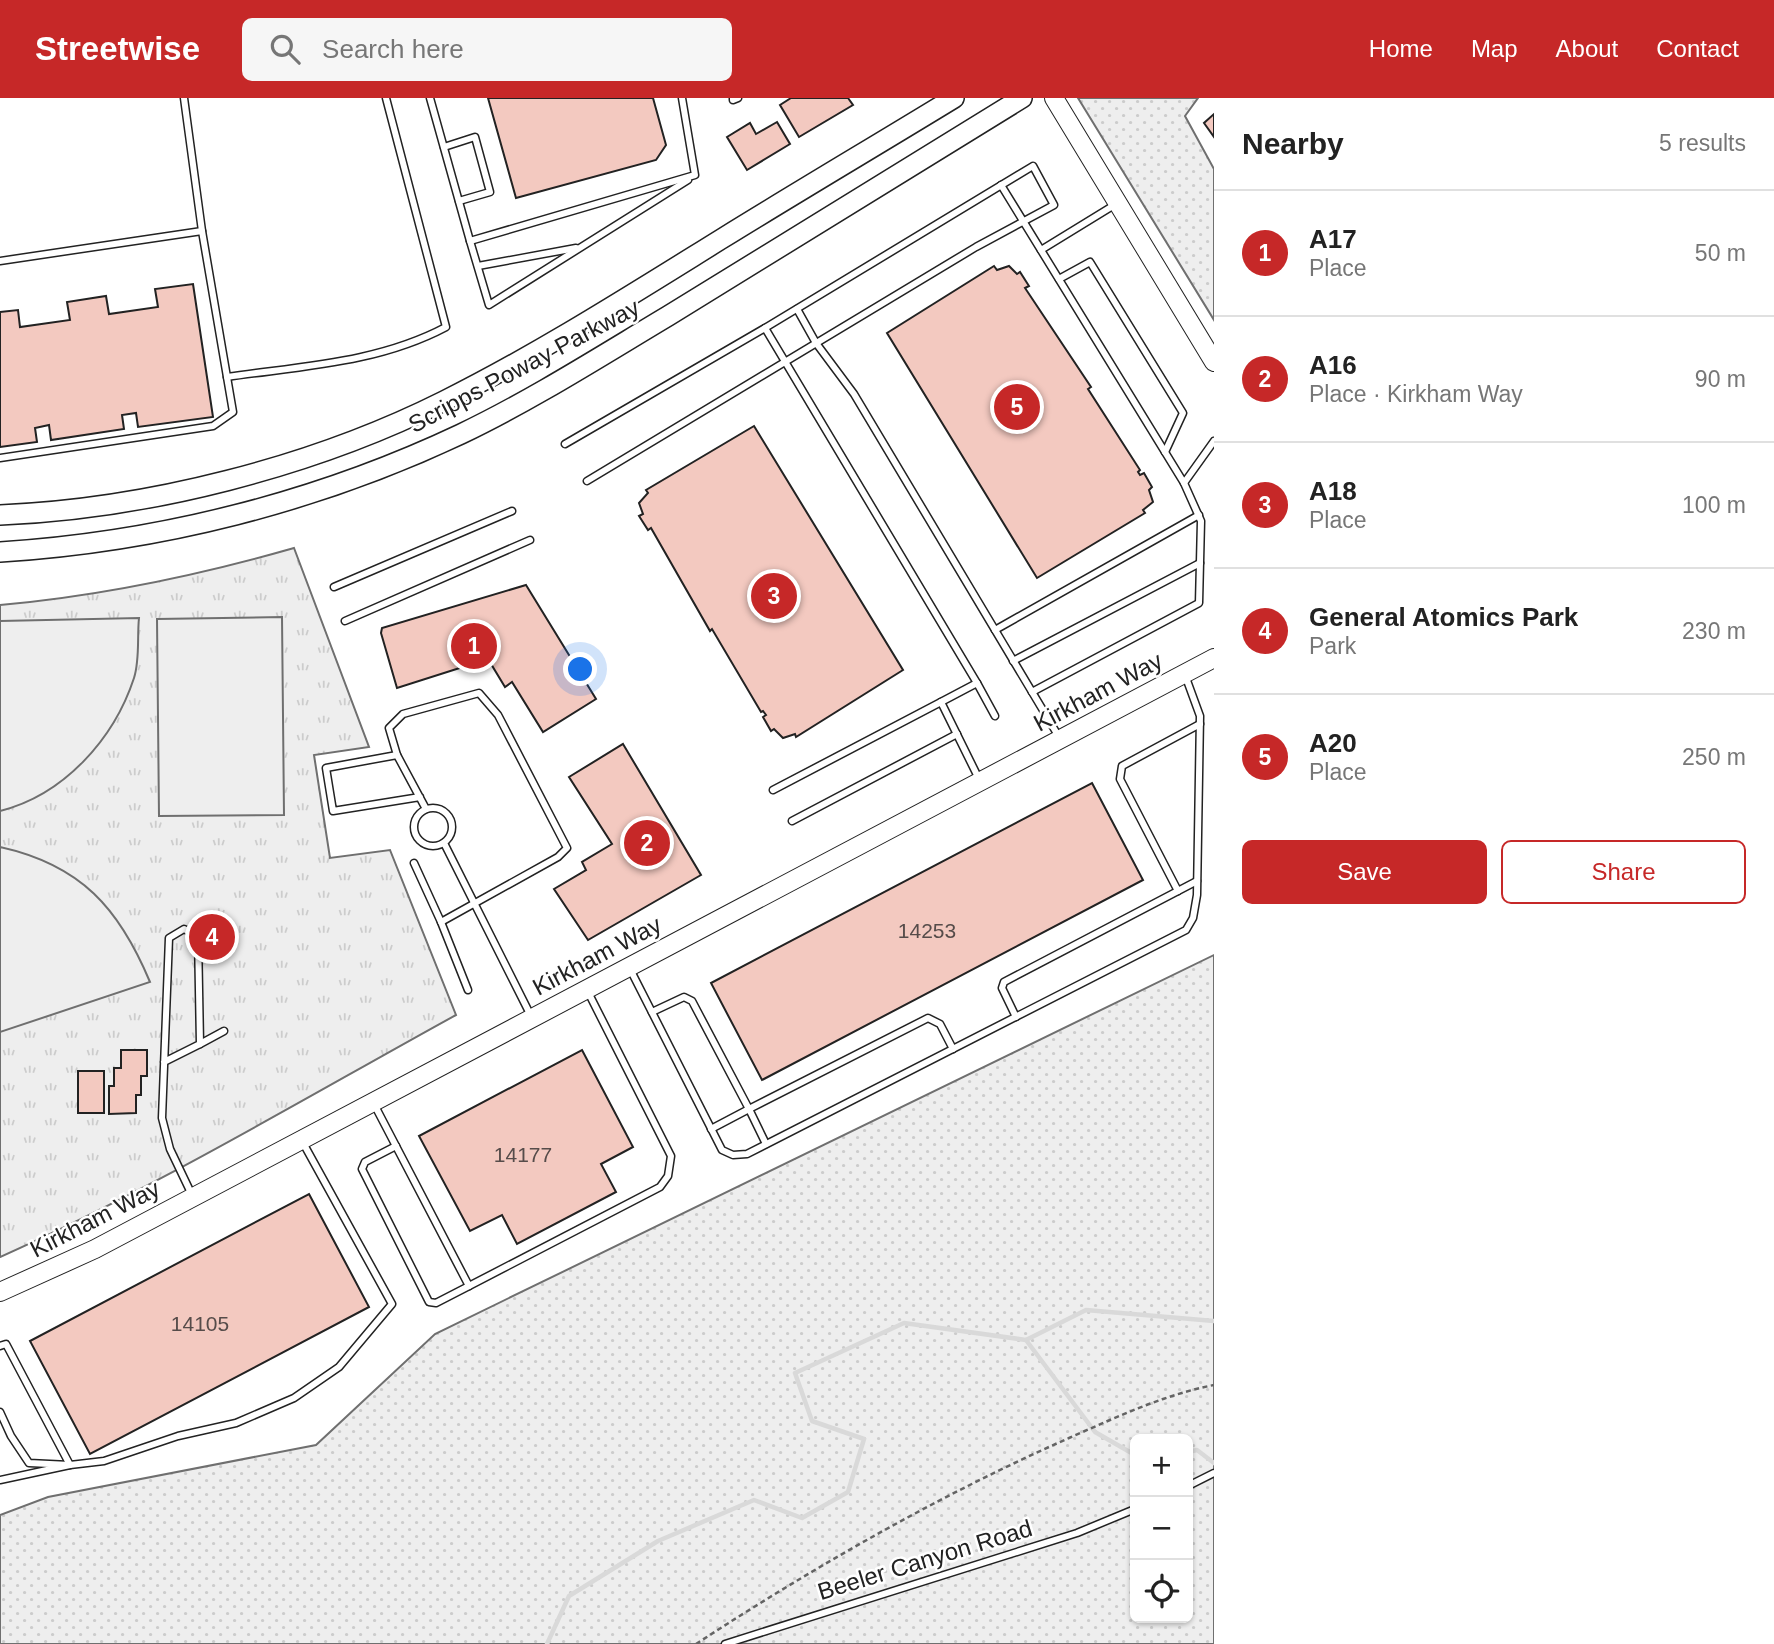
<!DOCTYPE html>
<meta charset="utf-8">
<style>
body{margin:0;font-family:Helvetica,sans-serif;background:#f6f6f6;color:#222}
.controls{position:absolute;right:21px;bottom:21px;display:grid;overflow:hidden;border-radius:10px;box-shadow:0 2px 5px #0004}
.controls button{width:63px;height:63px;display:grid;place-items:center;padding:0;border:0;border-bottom:2px solid #e0e0e0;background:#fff;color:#222;font:35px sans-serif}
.you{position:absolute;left:581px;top:572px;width:24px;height:24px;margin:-18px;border:5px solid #fff;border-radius:50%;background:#1a73e8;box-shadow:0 0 0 10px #1a73e833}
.badge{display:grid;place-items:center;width:46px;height:46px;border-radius:50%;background:#c62828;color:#fff;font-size:23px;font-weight:700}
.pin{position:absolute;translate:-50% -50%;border:4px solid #fff;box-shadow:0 2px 7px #0006}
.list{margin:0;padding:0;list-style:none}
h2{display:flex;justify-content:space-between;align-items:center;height:91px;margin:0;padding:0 28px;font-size:30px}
h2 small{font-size:23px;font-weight:400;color:#767676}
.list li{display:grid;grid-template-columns:46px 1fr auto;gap:21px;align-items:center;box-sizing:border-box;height:126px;padding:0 28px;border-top:2px solid #e0e0e0}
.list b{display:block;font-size:26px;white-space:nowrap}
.list p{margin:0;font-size:23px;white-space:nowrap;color:#767676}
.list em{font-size:23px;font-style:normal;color:#767676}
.actions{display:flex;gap:14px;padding:21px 28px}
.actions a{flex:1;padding:16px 0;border:2px solid #c62828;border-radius:10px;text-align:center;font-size:24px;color:#c62828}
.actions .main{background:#c62828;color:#fff}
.icon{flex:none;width:38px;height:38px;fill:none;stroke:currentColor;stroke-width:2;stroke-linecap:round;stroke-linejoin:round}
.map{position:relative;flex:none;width:1214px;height:1546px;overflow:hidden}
header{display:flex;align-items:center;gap:42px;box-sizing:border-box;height:98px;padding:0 35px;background:#c62828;color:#fff}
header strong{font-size:33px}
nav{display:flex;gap:38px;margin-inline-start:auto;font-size:24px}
.search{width:490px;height:63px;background:#f6f6f6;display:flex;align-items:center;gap:18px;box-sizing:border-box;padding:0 24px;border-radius:10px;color:#767676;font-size:26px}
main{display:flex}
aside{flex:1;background:#fff}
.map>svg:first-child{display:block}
.grass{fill:url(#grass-dots);stroke:#6f6f6f;stroke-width:2;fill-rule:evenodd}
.park{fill:url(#park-tufts);stroke:#6f6f6f;stroke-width:2}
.pitch{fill:#eee;stroke:#6f6f6f;stroke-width:2}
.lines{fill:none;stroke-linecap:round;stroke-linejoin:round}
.stream{stroke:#d9d9d9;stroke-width:4.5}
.building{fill:#f3c9c0;stroke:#222;stroke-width:2}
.service-casing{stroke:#222;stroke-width:9}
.secondary-casing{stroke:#222;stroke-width:20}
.primary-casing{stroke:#222;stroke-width:22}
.path{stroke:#646464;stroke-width:2.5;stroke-dasharray:5 3.5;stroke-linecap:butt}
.service{stroke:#fff;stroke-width:6}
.secondary{stroke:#fff;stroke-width:18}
.primary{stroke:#fff;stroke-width:19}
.labels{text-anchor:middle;stroke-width:5;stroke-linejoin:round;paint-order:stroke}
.number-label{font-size:21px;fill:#564c4a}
.street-label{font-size:24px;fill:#222;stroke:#fff}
</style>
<header>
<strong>Streetwise</strong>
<div class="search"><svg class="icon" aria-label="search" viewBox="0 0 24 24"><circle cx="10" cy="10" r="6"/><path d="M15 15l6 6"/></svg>Search here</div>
<nav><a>Home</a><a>Map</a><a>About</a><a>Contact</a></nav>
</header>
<main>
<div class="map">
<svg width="1214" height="1546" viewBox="0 0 1214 1546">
<defs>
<pattern id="grass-dots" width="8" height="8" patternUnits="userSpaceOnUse" patternTransform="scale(1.75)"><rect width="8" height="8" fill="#eee"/><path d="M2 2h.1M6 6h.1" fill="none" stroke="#ccc" stroke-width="1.8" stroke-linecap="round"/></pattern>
<pattern id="park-tufts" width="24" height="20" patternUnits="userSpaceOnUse" patternTransform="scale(1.75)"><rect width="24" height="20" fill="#eee"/><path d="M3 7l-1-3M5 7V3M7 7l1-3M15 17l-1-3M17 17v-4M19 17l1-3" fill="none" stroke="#ccc"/></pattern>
</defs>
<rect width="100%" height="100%" fill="#fff"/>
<g class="grass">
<path d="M1078 0H1198L1185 18 1214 71V222Z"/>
<path d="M1214 857V1546H0V1417L48 1399 316 1347 435 1236ZM1135 1341H1188V1520H1135Z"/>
</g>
<path class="park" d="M294 450 369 649 314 657 330 760 390 752 456 917C305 1000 157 1089 0 1159V507C101 498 196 478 294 450Z"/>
<g class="pitch">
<path d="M282 519 284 717 159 718 157 521Z"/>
<path d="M139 520C137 538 140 562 134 580 114 641 64 697 0 713V523Z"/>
<path d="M0 749C81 767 119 810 150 884L0 934Z"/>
</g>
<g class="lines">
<g class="stream">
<path d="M1026 1242 1095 1334 1135 1357"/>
<path d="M1188 1354 1197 1352 1214 1365"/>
<path d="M547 1546 569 1498 658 1443 754 1402 802 1420 848 1394 864 1341 812 1323 795 1275 904 1225 1026 1242 1086 1212 1214 1223"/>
</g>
</g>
<g class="building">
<path d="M488 0H653L666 47 656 62 516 100Z"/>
<path d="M791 0H848L853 7 799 39 780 7Z"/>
<path d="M1214 16V39L1204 25Z"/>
<path d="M777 24 790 46 747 72 727 39 750 25 756 36Z"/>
<path d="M994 168 997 172 1009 168 1017 176 1020 174 1029 188 1025 190 1091 289 1088 291 1140 372 1138 374 1140 377 1144 375 1152 389 1149 392 1153 404 1143 412 1145 415 1037 480 887 235Z"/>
<path d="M193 186 213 319 138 329 136 315 122 317 124 331 51 342 49 327 35 330 37 344 0 349V214L18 212 20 229 70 222 67 204 106 198 109 216 158 209 155 191Z"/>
<path d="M754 328 903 572 796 639 795 636 783 640 774 631 771 633 763 619 766 617 763 613 761 614 712 531 710 533 651 430 648 432 639 418 643 416 639 405 648 395 646 392Z"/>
<path d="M526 487 596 601 543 634 512 584 505 589 488 561 397 590 381 535 382 530Z"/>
<path d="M623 646 701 777 588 842 554 791 586 772 582 764 612 746 569 679Z"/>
<path d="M1092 685 1143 782 762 982 711 885Z"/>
<path d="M121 952H147V978H141V997H136V1015L109 1016V988H114V970H121Z"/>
<path d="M582 952 633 1049 601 1066 616 1094 517 1146 502 1117 470 1133 419 1038Z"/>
<rect x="78" y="973" width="26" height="42"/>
<path d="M309 1096 369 1209 90 1356 30 1243Z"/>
</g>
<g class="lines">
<defs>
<g id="service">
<path d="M430 0 470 143 695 77 682 0"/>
<path d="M733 0V2L738 0"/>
<path d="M444 49 475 39 490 94 459 103"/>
<path d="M1001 87 1184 385 1214 343"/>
<path d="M470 143 489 207 688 82"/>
<path d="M1041 152 1116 106"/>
<path d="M0 163 202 133 184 0"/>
<path d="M478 168 576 150"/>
<path d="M1059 181 1090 164 1183 315 1165 354"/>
<path d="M797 211 816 245 854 296 1059 639"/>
<path d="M227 279C302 268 378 265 446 229L386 0"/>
<path d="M565 346 765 230 977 585"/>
<path d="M0 360 213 328 233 314 202 133"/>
<path d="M587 383 976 149 1054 107 1033 68 765 230"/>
<path d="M334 489 512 413"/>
<path d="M345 523 530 442"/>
<path d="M995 532 1199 417"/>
<path d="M1013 563 1200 465"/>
<path d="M1032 594 1199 505 1201 423 1184 385"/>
<path d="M941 604 977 585 995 618"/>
<path d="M397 657 389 630 403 616 479 595 498 617 567 750 558 759 441 824 414 765"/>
<path d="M773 692 941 604 979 681"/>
<path d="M420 699 333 713 326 670 397 657 426 711"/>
<circle cx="433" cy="729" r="19"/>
<path d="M792 723 957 636"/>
<path d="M444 745 531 918"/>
<path d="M1178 793 1120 681 1122 668 1200 626"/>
<path d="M441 824 468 892"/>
<path d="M630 871 722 1052 733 1057 747 1056 1186 832 1193 820 1197 797 1200 618 1185 577"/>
<path d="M652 914 684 899 692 903 749 1011 711 1031"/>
<path d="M1016 919 1002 890 1004 884 1197 783"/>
<path d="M200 946 224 933"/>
<path d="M164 964 200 946 198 838 184 831 169 840 162 1020 170 1051 192 1097"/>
<path d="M374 1006 469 1188 660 1089 668 1078 671 1058 587 892"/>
<path d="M766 1046 749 1011 928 920 940 926 953 951"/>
<path d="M396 1048 365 1064 362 1071 429 1204 436 1205 469 1188"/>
<path d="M0 1248 6 1246 70 1367 0 1382"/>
<path d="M0 1314 11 1338 29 1365 70 1367 104 1363 178 1338 236 1325 294 1300 339 1269 392 1206 302 1043"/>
<path d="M1188 1388 1214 1375"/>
<path d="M725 1546 1077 1435 1135 1411"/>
</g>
<g id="secondary">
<path d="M1054 0 1214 264"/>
<path d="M0 1194 95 1151 1214 560"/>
</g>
<g id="primary">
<path d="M0 417C147 411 312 369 444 303 540 255 631 197 723 140 799 93 877 47 954 0"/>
<path d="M0 454C159 444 317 404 461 336 532 302 601 258 668 218 787 146 905 73 1022 0"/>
</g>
</defs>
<use href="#service" class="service-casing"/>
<use href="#secondary" class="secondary-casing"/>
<use href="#primary" class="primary-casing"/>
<path class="path" d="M696 1546C814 1469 940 1397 1069 1340 1117 1319 1163 1297 1214 1287"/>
<use href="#service" class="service"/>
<use href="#secondary" class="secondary"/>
<use href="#primary" class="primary"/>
</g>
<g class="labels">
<g class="number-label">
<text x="927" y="840">14253</text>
<text x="523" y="1064">14177</text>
<text x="200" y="1233">14105</text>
</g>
<g class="street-label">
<text transform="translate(524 268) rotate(-28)" y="8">Scripps Poway Parkway</text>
<text transform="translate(1098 594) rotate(-28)" y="8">Kirkham Way</text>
<text transform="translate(597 858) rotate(-28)" y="8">Kirkham Way</text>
<text transform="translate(95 1121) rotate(-27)" y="8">Kirkham Way</text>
<text transform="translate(925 1462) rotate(-17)" y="8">Beeler Canyon Road</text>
</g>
</g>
</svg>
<div class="controls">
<button>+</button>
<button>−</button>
<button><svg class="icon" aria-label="locate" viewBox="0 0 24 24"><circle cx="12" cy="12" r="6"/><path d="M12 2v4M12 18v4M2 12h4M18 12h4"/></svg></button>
</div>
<div class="you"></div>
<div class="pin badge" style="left:474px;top:548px">1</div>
<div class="pin badge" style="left:647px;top:745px">2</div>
<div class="pin badge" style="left:774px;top:498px">3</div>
<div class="pin badge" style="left:212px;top:839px">4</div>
<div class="pin badge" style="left:1017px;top:309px">5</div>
</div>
<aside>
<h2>Nearby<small>5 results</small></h2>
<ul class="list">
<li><span class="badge">1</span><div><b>A17</b><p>Place</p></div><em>50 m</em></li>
<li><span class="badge">2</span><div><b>A16</b><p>Place · Kirkham Way</p></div><em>90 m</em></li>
<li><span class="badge">3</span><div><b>A18</b><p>Place</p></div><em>100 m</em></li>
<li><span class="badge">4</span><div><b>General Atomics Park</b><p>Park</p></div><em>230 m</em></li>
<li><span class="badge">5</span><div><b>A20</b><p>Place</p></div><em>250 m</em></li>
</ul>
<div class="actions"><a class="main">Save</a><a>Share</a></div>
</aside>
</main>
